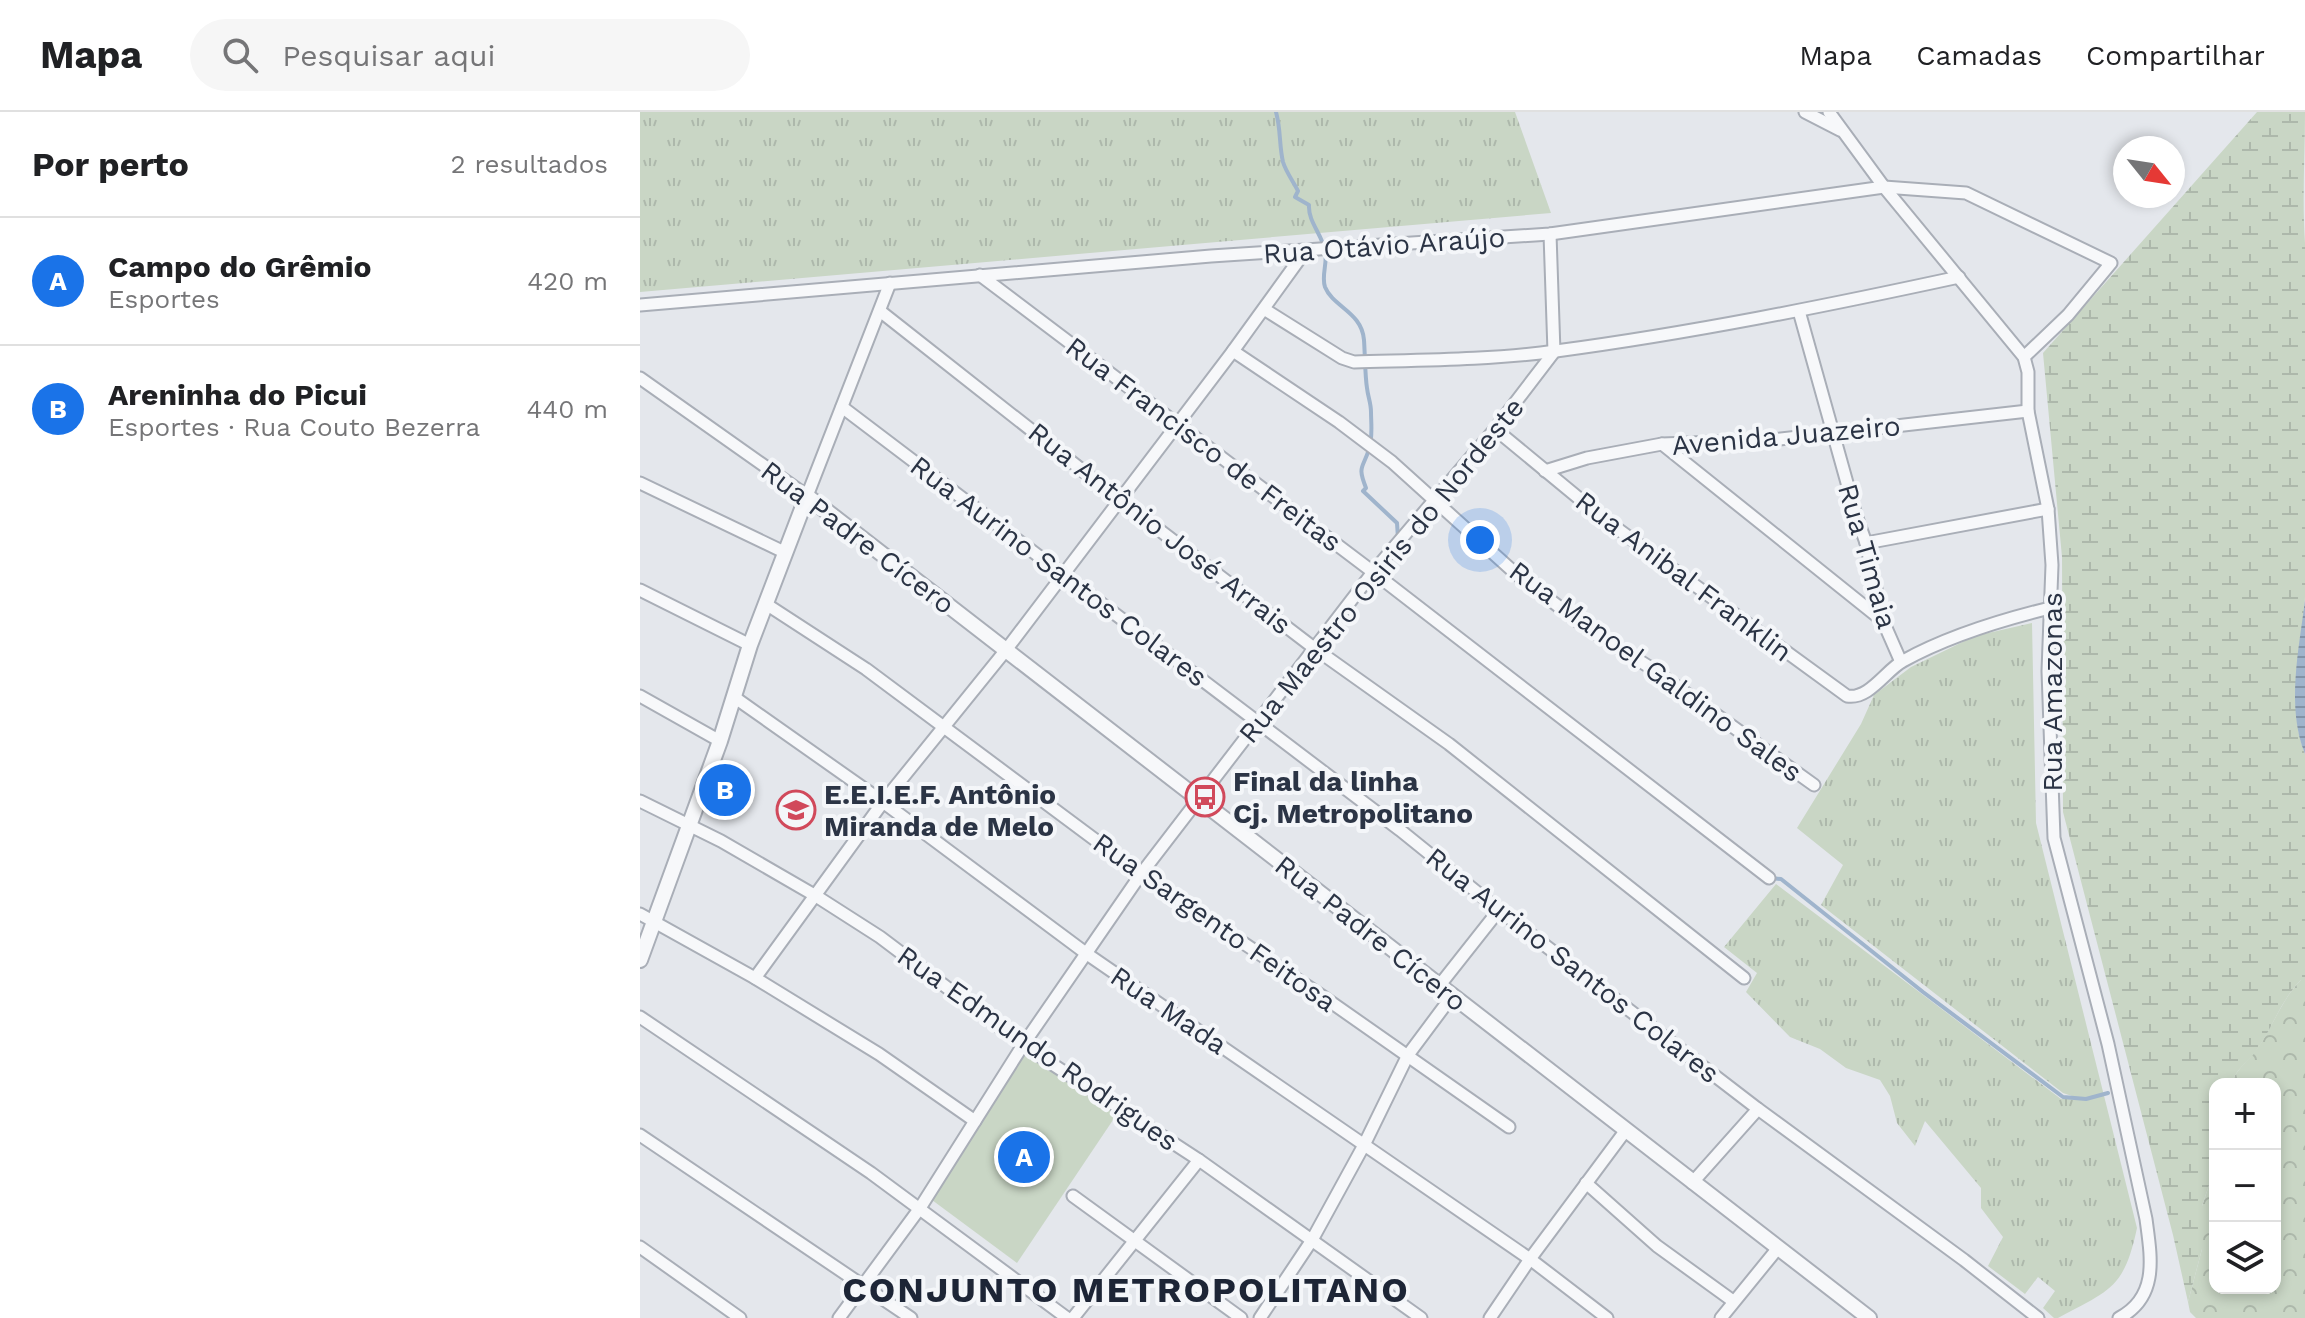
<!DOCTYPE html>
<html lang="pt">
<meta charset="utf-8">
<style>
body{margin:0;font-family:"Work Sans",sans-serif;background:#f6f6f6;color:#202124}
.controls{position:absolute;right:24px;bottom:24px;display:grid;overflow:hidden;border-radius:16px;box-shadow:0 4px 12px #0003}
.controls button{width:72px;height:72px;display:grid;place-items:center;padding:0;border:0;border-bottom:2px solid #e0e0e0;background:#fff;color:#202124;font:40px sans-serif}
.compass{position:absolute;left:1473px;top:24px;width:72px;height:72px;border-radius:50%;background:#fff;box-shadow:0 4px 12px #0003;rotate:120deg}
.you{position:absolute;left:840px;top:428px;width:28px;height:28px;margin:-20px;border:6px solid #fff;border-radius:50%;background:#1a73e8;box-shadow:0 0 0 12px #1a73e833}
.badge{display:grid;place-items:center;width:52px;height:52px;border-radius:50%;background:#1a73e8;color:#fff;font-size:26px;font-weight:700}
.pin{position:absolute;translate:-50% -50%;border:4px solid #fff;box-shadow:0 2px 8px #0006}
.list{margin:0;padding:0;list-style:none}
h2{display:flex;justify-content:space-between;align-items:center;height:104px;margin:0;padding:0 32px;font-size:34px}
h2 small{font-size:26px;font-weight:400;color:#757577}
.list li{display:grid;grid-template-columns:52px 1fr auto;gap:24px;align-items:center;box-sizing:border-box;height:128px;padding:0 32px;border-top:2px solid #e0e0e0}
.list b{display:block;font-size:30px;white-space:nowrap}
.list p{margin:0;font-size:26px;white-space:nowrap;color:#757577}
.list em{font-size:26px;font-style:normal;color:#757577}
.icon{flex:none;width:44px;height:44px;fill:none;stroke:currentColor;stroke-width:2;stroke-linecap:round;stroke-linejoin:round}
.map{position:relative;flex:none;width:1665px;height:1206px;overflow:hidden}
header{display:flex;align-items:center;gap:48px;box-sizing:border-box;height:112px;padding:0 40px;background:#fff;border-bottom:2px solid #e0e0e0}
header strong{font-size:38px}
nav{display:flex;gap:44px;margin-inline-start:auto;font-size:28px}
.search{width:560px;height:72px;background:#f6f6f6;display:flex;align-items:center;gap:20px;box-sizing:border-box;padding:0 28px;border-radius:44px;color:#757577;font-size:30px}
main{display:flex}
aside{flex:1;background:#fff}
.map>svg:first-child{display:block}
.grass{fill:url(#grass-tufts)}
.forest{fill:url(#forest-crowns)}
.wetland{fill:url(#wetland-marsh)}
.pitch{fill:#c9d6c5}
.water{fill:url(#water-rules)}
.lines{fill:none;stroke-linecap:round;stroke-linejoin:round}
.stream{stroke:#9fb4cc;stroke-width:4}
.minor-casing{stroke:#a9aeb7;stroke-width:15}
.tertiary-casing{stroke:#a9aeb7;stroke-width:18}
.minor{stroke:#f7f8fa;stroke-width:11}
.tertiary{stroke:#f7f8fa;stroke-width:14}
.labels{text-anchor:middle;stroke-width:8;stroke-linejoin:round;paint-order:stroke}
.street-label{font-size:28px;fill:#2b3445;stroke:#f4f6f9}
.poi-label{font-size:28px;font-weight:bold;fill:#2b3445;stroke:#f4f6f9;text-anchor:start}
.district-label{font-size:36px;font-weight:bold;letter-spacing:2px;fill:#1d2536;stroke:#f4f6f9}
</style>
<header>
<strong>Mapa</strong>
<div class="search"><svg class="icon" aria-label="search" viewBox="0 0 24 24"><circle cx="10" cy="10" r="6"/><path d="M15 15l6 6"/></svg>Pesquisar aqui</div>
<nav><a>Mapa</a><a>Camadas</a><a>Compartilhar</a></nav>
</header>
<main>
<aside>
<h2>Por perto<small>2 resultados</small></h2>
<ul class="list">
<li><span class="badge">A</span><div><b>Campo do Grêmio</b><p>Esportes</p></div><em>420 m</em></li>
<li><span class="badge">B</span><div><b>Areninha do Picui</b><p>Esportes · Rua Couto Bezerra</p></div><em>440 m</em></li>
</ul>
</aside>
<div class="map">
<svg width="1665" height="1206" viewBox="0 0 1665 1206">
<defs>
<pattern id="grass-tufts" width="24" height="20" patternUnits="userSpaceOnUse" patternTransform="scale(2)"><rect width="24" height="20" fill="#c9d6c5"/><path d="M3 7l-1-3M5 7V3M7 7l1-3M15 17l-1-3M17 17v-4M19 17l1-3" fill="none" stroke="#adb8ab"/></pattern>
<pattern id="forest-crowns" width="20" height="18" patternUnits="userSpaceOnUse" patternTransform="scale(2)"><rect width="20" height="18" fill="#c9d6c5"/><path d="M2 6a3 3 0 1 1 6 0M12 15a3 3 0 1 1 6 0" fill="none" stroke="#adb8ab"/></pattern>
<pattern id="wetland-marsh" width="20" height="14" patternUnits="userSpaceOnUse" patternTransform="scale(2)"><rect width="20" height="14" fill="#c9d6c5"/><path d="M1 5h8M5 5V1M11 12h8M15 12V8" fill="none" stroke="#adb8ab"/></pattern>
<pattern id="water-rules" width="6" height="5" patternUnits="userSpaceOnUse" patternTransform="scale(2)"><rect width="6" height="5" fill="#9fb4cc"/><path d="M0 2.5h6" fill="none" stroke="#8293a7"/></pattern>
</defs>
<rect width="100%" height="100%" fill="#e4e7ec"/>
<g class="grass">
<path d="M0 0H875L911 101 0 180Z"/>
<path d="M1392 511 1396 711 1497 1116C1484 1177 1470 1178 1418 1206H1414L1403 1196 1415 1179 1398 1165 1385 1182 1348 1154 1363 1125 1341 1096V1076L1285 1009 1275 1034 1257 1011 1250 984 1240 968 1206 956 1180 937 1150 925 1106 880 1117 861 1084 835 1136 772 1421 987H1441L1423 981 1181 793 1203 753 1157 716 1221 612 1234 583 1271 555 1335 524Z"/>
</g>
<path class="forest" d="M1661 868H1665V1206H1556L1550 1200 1548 1190 1562 1137V1094L1575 1055V1176H1635V972H1591C1598 955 1603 955 1613 942 1632 919 1639 890 1661 868Z"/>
<path class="wetland" d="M1617 0H1665C1665 44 1662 87 1665 131 1665 249 1665 367 1665 485 1664 537 1645 591 1665 642V868H1661C1639 890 1632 919 1613 943 1603 955 1598 955 1591 972H1575V1055L1562 1094V1137L1548 1190 1533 1123 1423 700 1422 445 1403 241Z"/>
<g class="pitch">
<path d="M91 653 107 664 79 703 64 692Z"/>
<path d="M384 941 477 1002 377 1151 292 1088Z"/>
</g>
<path class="water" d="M1665 488V642C1646 595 1659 537 1665 488Z"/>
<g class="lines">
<g class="stream">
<path d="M636 0C641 18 639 33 643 50 646 60 653 69 658 79L655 85 669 93C668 110 682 122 685 139 688 150 681 164 685 175 693 195 722 200 724 228 725 242 725 264 727 276 728 285 731 291 731 300 731 311 733 326 729 337 723 357 717 353 726 376L723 379 757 411 758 426"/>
<path d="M1131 766 1141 767 1283 880 1423 985 1446 987 1468 981"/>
</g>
<defs>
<g id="minor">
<path d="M1165 0 1200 18"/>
<path d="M1189 0 1244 75 1384 245 1388 260V299L1408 397 1412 453 1408 559 1414 726 1468 932 1506 1107C1511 1145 1519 1185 1479 1206"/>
<path d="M340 163 733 460 1129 766"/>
<path d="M0 193 571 144 910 122 1244 75 1326 81 1471 151 1428 203 1384 245"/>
<path d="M624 197 702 246 714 250C781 248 850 248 916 239 1051 221 1185 194 1319 165"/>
<path d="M240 199 480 388 674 536 809 632 1104 866"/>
<path d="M1159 199 1216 403 1226 431 1243 509 1261 550"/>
<path d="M593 239 699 310 752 350 875 461 944 514 1011 556 1174 673"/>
<path d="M0 266 167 384 250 171"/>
<path d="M202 295 760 718 859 798 1118 997 1324 1148 1398 1206"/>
<path d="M855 317 964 407 1207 584C1229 588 1246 558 1263 549 1308 524 1361 508 1410 496"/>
<path d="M1022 332 1243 509"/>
<path d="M905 359 947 346 1022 332 1131 328 1388 299"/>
<path d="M0 371 144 440"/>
<path d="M1226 431 1408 397"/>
<path d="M0 478 110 533"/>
<path d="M126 492 226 557 501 762 685 886 869 1015"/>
<path d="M0 584 80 629"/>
<path d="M94 585 243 690 447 842 890 1147 967 1206"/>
<path d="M0 689 81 729 176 784 240 825 383 933 559 1048 781 1206"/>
<path d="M0 802 115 866 239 942 335 1009"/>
<path d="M115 866 243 690 366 538 593 239 666 138"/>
<path d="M799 874 859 798"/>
<path d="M0 905 231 1061 427 1206"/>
<path d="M0 1023 271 1206"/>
<path d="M946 1071 1017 1134 1093 1189"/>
<path d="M1052 1071 1118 997"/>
<path d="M433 1084 601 1206"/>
<path d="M0 1135 100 1206"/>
<path d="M199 1206 280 1096 383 933 501 762 733 460 855 317 914 240 910 122"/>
<path d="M433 1206 559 1048"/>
<path d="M620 1206 672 1128 724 1033 768 943 812 884"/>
<path d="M850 1206 890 1147 986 1018"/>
<path d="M1081 1206 1138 1136"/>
</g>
<path id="tertiary" d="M0 848 80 629 110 533 167 384 1229 1206"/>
</defs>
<use href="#minor" class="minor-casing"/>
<use href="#tertiary" class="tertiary-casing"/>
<use href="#minor" class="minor"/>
<use href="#tertiary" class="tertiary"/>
</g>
<defs>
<symbol id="bus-ring" viewBox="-11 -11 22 22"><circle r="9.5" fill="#f4f6f9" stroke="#d1495b" stroke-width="1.5"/><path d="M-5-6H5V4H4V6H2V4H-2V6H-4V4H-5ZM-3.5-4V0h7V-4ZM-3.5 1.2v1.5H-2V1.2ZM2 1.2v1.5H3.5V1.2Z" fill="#d1495b"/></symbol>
<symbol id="school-ring" viewBox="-11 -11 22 22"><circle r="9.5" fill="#f4f6f9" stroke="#d1495b" stroke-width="1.5"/><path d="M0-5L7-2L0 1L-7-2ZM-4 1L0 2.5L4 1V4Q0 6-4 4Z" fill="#d1495b"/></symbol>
</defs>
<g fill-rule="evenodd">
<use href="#bus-ring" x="543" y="663" width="44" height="44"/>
<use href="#school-ring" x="134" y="676" width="44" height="44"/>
</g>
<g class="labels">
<g class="street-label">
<text transform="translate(744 133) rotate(-4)" y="10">Rua Otávio Araújo</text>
<text transform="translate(1146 323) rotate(-5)" y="10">Avenida Juazeiro</text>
<text transform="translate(564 332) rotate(37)" y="10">Rua Francisco de Freitas</text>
<text transform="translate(520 416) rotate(38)" y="10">Rua Antônio José Arrais</text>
<text transform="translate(218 425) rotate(37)" y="10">Rua Padre Cícero</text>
<text transform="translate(1228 444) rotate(74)" y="10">Rua Timaia</text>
<text transform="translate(741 458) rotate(-51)" y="10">Rua Maestro Osiris do Nordeste</text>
<text transform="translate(419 459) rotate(37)" y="10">Rua Aurino Santos Colares</text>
<text transform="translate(1044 464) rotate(37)" y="10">Rua Anibal Franklin</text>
<text transform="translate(1016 559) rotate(36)" y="10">Rua Manoel Galdino Sales</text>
<text transform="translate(1412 580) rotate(-90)" y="10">Rua Amazonas</text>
<text transform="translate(575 810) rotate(35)" y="10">Rua Sargento Feitosa</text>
<text transform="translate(731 821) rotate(38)" y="10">Rua Padre Cícero</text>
<text transform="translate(933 853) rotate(38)" y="10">Rua Aurino Santos Colares</text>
<text transform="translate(529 898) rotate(34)" y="10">Rua Mada</text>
<text transform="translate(398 936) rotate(35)" y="10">Rua Edmundo Rodrigues</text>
</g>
<g class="poi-label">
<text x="593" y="679">Final da linha<tspan x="593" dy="32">Cj. Metropolitano</tspan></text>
<text x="184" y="692">E.E.I.E.F. Antônio<tspan x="184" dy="32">Miranda de Melo</tspan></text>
</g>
<g class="district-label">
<text x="486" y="1190">CONJUNTO METROPOLITANO</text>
</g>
</g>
</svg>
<div class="controls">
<button>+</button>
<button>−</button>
<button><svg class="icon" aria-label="layers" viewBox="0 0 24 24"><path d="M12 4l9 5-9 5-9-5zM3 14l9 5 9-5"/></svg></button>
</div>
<svg class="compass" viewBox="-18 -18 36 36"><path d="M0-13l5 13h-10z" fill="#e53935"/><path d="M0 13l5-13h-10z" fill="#757577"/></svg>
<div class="you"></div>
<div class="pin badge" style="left:384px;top:1045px">A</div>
<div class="pin badge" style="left:85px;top:678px">B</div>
</div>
</main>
